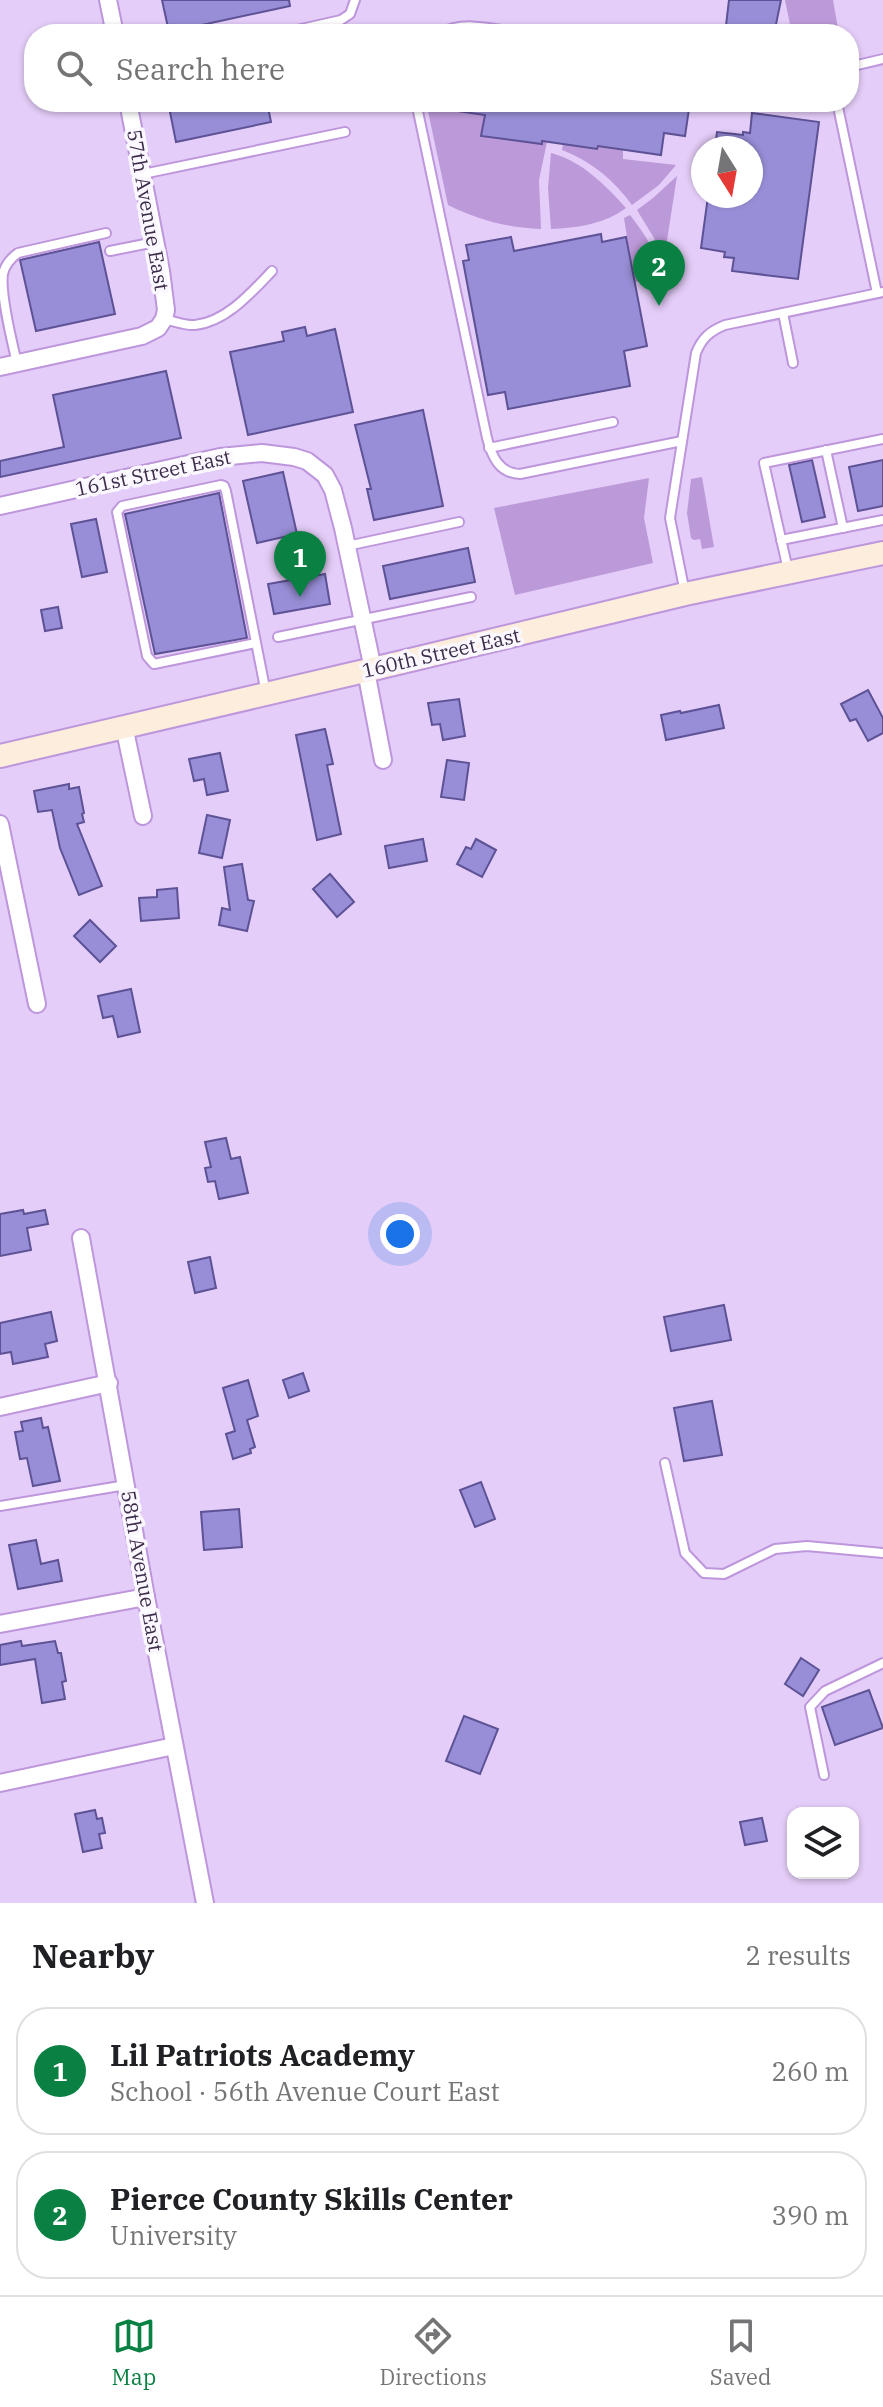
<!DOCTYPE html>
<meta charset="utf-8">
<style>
body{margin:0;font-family:"IBM Plex Serif",serif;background:#f2f2f2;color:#202124}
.controls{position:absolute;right:24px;bottom:24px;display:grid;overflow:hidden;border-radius:16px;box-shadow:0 2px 6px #0004}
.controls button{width:72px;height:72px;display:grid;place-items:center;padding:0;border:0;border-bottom:2px solid #e0e0e0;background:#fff;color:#202124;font:40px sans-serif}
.compass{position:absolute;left:691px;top:136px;width:72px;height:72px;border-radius:50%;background:#fff;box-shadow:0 2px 6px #0004;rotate:169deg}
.you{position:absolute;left:400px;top:1234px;width:28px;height:28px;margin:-20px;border:6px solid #fff;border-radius:50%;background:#1a73e8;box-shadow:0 0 0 12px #1a73e833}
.badge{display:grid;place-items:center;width:52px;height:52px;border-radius:50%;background:#0b8043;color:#fff;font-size:26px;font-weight:700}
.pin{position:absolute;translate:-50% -66px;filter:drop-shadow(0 2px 4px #0008)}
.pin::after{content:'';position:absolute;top:42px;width:28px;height:24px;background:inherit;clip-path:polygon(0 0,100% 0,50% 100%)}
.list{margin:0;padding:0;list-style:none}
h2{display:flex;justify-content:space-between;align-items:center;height:104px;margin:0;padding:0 32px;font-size:34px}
h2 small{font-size:26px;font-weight:400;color:#757577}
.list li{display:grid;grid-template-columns:52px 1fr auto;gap:24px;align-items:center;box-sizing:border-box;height:128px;margin:0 16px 16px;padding:0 16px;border:2px solid #e0e0e0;border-radius:32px}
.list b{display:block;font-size:30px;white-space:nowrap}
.list p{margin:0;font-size:26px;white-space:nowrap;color:#757577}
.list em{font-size:26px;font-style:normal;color:#757577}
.icon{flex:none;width:44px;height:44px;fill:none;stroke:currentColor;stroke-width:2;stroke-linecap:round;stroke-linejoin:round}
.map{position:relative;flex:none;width:883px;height:1903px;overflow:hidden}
.search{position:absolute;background:#fff;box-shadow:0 2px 6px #0004;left:24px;right:24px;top:24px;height:88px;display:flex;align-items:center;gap:20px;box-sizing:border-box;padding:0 28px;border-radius:32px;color:#757577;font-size:30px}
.sheet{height:392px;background:#fff}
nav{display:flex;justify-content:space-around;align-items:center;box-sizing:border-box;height:112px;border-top:2px solid #e0e0e0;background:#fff;font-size:22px;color:#757577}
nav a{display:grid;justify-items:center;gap:4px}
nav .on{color:#0b8043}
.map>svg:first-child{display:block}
.green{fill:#bc99d8}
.building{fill:#988ed7;stroke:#5d5295;stroke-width:2}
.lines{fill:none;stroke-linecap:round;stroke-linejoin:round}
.lane-casing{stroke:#bd96dc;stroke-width:12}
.street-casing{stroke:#bd96dc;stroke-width:20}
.secondary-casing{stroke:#bd96dc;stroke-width:26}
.lane{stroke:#fff;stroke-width:8}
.street{stroke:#fff;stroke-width:16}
.secondary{stroke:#fceddd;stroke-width:22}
.labels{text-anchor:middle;stroke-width:7;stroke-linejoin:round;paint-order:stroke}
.street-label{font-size:20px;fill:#3c2c49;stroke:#faf7fe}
</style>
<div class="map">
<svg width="883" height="1903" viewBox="0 0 883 1903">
<rect width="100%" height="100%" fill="#e4cdf8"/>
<g class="green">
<path d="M785 0H833L839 34H792Z"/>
<path d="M426 102H471L470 113 485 115 482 136 541 144 542 141 547 142 539 180 541 229C508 228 478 220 448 205Z"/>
<path d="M563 144 597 149 598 146 623 149V159L676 165 659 185 632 205C614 180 591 161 562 150Z"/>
<path d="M551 153C582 161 605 185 626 208 605 224 576 228 551 229L548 188Z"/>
<path d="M677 176 664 260 654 238 637 210 653 198Z"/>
<path d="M630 215C644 233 664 261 660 285L634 281 624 218Z"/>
<path d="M702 477 714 547 702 549 700 539 694 540 691 538 687 513 691 479Z"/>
<path d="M649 478 644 518 653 563 515 595 494 508Z"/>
</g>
<g class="building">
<path d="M162 0H289L290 6 169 32Z"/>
<path d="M729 0H781L774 34H725Z"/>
<path d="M168 102H267L271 122 176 142Z"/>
<path d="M450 102H690L685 136 664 133 661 155 598 146 597 149 542 141V144L481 136 485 115 450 110Z"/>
<path d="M752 113 819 122 798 279 732 271 734 258 724 257 725 252 701 248 708 196H751V148H715L717 132 743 135V132L750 133Z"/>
<path d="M601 234 602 242 626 237 647 346 624 351 630 386 508 409 505 392 488 395 463 261 469 260 466 245 511 237 514 251Z"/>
<path d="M99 242 115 314 36 331 20 260Z"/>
<path d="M305 327 307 336 335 329 353 412 248 435 230 352 284 341 282 332Z"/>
<path d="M166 371 181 438 0 477V461L64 447 53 395Z"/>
<path d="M423 410 443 506 374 520 367 489H371L355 425Z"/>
<path d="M812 460 825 517 802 522 789 465Z"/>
<path d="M883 460V506L858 511 849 467Z"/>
<path d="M283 472 297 534 257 543 243 481Z"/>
<path d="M219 493 247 638 155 654 125 514Z"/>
<path d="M96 519 107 572 82 577 71 524Z"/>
<path d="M468 548 475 582 390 599 383 566Z"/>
<path d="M325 574 330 604 274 614 268 584Z"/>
<path d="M58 607 62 628 45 631 41 610Z"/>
<path d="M868 690 883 718V733L868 741 856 719 850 721 841 704Z"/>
<path d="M459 699 465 736 443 740 440 724 432 725 428 703Z"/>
<path d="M719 705 724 728 666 740 661 715 680 711 681 713Z"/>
<path d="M325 729 333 764 327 765 341 834 317 840 296 735Z"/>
<path d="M220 753 228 791 207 795 204 779 194 781 189 759Z"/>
<path d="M447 760 469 763 464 800 441 797Z"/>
<path d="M69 784V789L79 787 84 813 82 814 84 822 77 824 102 886 79 895 60 848 52 810 38 812 34 791Z"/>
<path d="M207 815 230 820 222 858 199 853Z"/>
<path d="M423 839 427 861 389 868 385 846Z"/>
<path d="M476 839 496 850 482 877 457 864 466 847 471 849Z"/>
<path d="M242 864 248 900 254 901 247 931 219 925 222 908 230 910 224 867Z"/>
<path d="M330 874 354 902 337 917 313 889Z"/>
<path d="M177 888 179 918 141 921 139 898 157 897V890Z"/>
<path d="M90 920 116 946 100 962 74 936Z"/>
<path d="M131 989 140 1032 118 1037 113 1016 103 1018 98 996Z"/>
<path d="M226 1138 231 1159 240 1157 248 1193 219 1199 215 1181 208 1182 205 1168 211 1167 205 1142Z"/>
<path d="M23 1210 24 1214 45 1210 48 1224 27 1228 31 1250 0 1256V1214Z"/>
<path d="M210 1257 216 1288 195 1293 188 1262Z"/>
<path d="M724 1305 731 1340 671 1351 664 1317Z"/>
<path d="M51 1312 57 1341 45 1344 48 1357 13 1364 11 1352 0 1354V1323Z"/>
<path d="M303 1373 309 1391 289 1398 283 1380Z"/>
<path d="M248 1380 258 1416 247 1420 255 1447 250 1449 251 1453 233 1459 226 1434 235 1431 223 1388Z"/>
<path d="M712 1401 722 1455 684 1461 674 1408Z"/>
<path d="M41 1418 43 1428 48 1427 60 1481 33 1486 27 1458 20 1459 15 1432 23 1431 21 1422Z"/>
<path d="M481 1482 495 1519 475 1527 460 1490Z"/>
<path d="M239 1509 242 1547 204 1550 201 1512Z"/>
<path d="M36 1540 41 1564 58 1560 62 1581 18 1589 9 1545Z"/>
<path d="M21 1641 22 1646 55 1641 58 1653H61L66 1681 62 1682 65 1699 42 1703 35 1659 0 1665V1645Z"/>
<path d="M801 1658 819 1670 803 1696 785 1684Z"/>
<path d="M869 1690 883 1728 835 1745 822 1707Z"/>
<path d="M464 1716 498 1729 480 1774 446 1761Z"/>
<path d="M95 1810 97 1819 102 1818 105 1833 99 1834 102 1848 83 1852 75 1814Z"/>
<path d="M762 1818 767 1841 745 1845 740 1822Z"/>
</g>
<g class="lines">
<defs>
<g id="lane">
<path d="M279 34 341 20 350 14 355 0"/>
<path d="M439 34C463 19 497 30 524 34"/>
<path d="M849 67 883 59"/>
<path d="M416 102 487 438C492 457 499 473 520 474L682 441"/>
<path d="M837 102 877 293"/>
<path d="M143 174 345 132"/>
<path d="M110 251 155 242"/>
<path d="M783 313 793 363"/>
<path d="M164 319C174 321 185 326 195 325 226 322 252 292 272 271"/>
<path d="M17 363C12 342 0 294 3 274 5 265 11 258 18 253L106 233"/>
<path d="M489 448 613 422"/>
<path d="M826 450 843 528"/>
<path d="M781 540 883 520"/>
<path d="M347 546 459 522"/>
<path d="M788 570 764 463 883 439"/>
<path d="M685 593 670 518 696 353C702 338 710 331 725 325L883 292"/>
<path d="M278 637 471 597"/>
<path d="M256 643 154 664 147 656 117 512 122 506 221 485 224 486 226 491 266 693"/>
<path d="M665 1463 685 1553 704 1573 724 1574 775 1549 807 1546 883 1553"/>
<path d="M0 1506 126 1485"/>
<path d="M824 1775 810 1707 825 1691 883 1663"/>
</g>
<g id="street">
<path d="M108 0 115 34"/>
<path d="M0 367 142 336 158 328 164 319 166 310 161 271 128 102"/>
<path d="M0 506 220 457 262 453 294 457 307 461 325 475 333 490 343 528 373 669"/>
<path d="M366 671 383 760"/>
<path d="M124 726 143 816"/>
<path d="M0 824 37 1004"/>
<path d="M81 1238 146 1597 205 1903"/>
<path d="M0 1407 109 1383"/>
<path d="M0 1624 146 1597"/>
<path d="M0 1783 174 1746"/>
</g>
<path id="secondary" d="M0 756 373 669 685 594 883 553"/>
</defs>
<use href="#lane" class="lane-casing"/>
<use href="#street" class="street-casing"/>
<use href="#secondary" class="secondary-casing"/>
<use href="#lane" class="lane"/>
<use href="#street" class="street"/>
<use href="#secondary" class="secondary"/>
</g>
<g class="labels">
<g class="street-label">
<text transform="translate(148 210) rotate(80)" y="7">57th Avenue East</text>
<text transform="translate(153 473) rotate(-12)" y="7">161st Street East</text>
<text transform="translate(441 653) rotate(-13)" y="7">160th Street East</text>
<text transform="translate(142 1571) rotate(80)" y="7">58th Avenue East</text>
</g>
</g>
</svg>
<div class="controls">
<button><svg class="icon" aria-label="layers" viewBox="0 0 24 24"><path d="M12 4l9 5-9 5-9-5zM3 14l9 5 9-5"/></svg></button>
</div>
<svg class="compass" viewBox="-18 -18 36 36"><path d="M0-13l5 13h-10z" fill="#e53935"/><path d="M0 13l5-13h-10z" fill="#757577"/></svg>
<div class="you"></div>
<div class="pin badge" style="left:300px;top:597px">1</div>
<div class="pin badge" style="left:659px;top:306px">2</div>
<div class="search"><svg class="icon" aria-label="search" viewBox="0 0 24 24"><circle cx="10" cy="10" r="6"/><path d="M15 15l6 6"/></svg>Search here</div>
</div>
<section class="sheet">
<h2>Nearby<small>2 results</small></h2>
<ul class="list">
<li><span class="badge">1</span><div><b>Lil Patriots Academy</b><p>School · 56th Avenue Court East</p></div><em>260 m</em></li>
<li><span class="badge">2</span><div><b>Pierce County Skills Center</b><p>University</p></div><em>390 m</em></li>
</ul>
</section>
<nav>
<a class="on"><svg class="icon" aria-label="map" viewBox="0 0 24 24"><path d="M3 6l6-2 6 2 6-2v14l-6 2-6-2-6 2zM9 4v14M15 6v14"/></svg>Map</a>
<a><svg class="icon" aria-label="directions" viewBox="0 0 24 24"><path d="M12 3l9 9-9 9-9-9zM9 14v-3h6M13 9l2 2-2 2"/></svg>Directions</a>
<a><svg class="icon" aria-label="saved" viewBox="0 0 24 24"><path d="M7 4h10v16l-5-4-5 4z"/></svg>Saved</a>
</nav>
